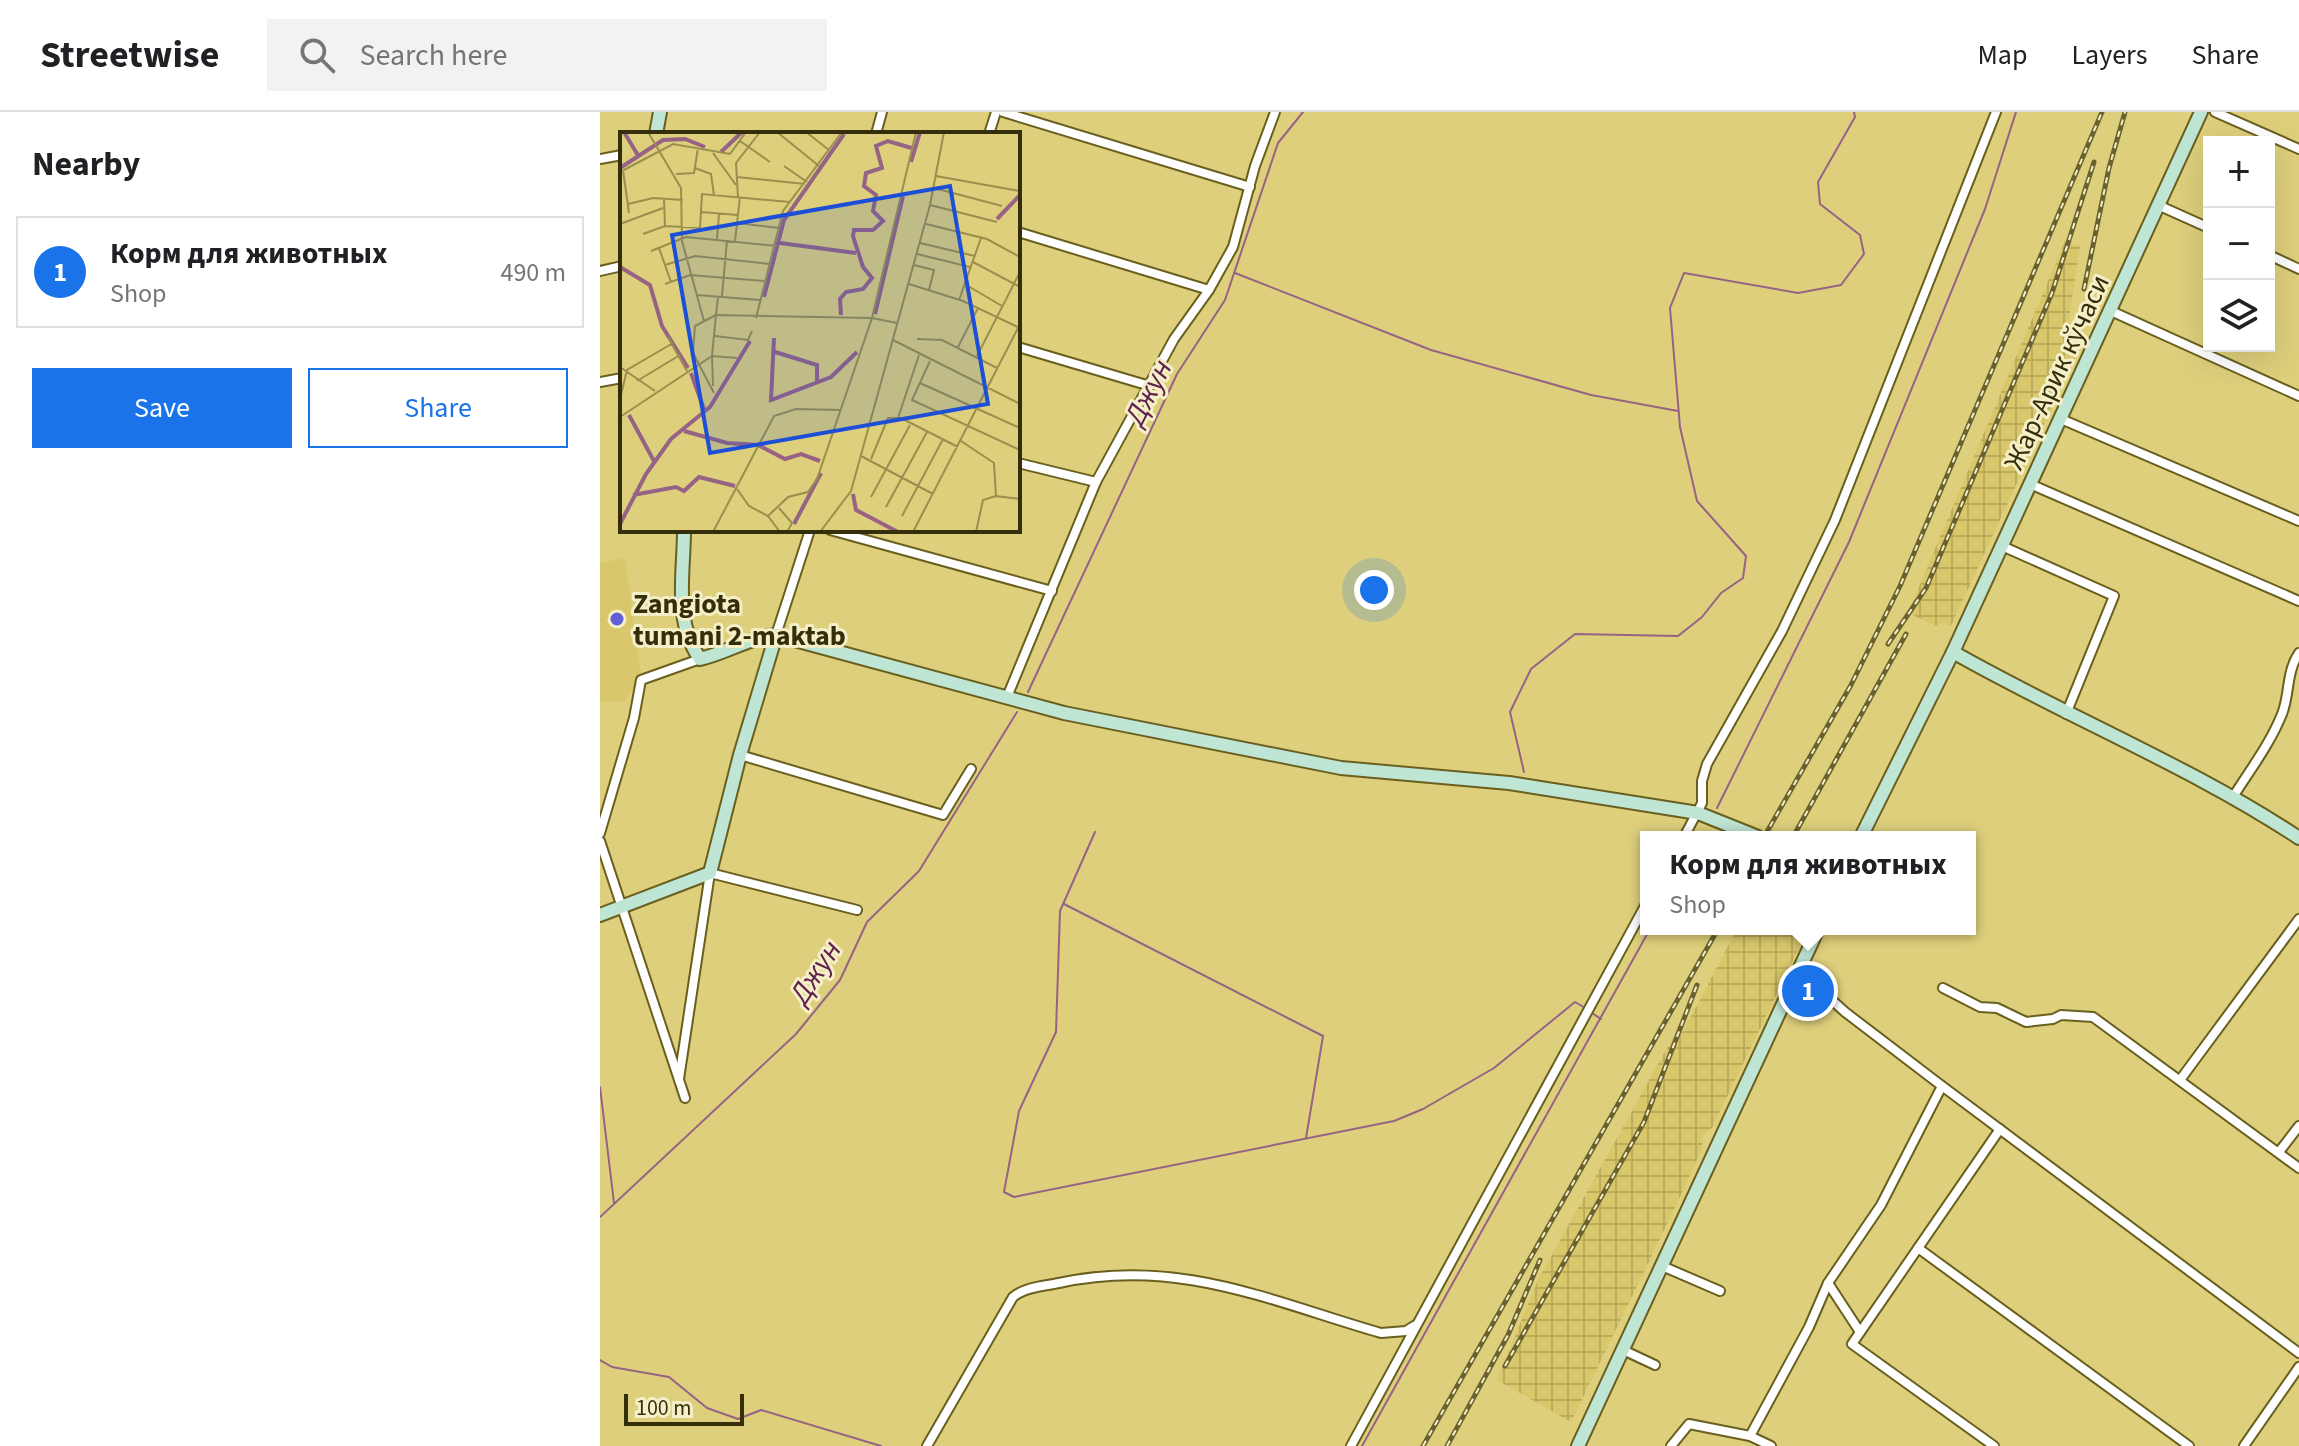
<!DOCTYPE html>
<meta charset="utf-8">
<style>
body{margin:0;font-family:"Source Sans 3",sans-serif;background:#f2f2f2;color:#202124}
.controls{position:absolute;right:24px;top:24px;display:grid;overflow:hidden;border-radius:0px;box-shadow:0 8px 32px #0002}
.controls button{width:72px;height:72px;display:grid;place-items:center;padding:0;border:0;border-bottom:2px solid #e0e0e0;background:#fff;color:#202124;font:40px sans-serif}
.scale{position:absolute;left:24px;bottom:20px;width:120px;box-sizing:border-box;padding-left:8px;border:4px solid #342e0a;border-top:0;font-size:22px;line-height:28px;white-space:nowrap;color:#342e0a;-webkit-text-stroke:6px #f5efc7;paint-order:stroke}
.you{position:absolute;left:774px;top:478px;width:28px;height:28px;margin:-20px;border:6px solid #fff;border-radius:50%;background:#1a73e8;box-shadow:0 0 0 12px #1a73e833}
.badge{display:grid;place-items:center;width:52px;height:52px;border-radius:50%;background:#1a73e8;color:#fff;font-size:26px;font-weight:700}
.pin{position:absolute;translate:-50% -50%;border:4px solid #fff;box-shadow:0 2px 8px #0006}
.popup{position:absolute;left:1040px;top:719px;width:336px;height:104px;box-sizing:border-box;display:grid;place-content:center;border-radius:0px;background:#fff;filter:drop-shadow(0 2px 6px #0005);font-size:26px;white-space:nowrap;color:#757577}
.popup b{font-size:30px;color:#202124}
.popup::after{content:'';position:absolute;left:50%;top:100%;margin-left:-16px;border:16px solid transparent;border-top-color:#fff}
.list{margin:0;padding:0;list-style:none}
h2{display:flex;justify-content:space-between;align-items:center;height:104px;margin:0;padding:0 32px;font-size:34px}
h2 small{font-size:26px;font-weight:400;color:#757577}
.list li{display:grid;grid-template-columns:52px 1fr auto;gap:24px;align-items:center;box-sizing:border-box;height:112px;margin:0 16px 16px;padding:0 16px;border:2px solid #e0e0e0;border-radius:0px}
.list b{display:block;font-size:30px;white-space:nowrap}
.list p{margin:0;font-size:26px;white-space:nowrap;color:#757577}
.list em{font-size:26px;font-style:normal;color:#757577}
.actions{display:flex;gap:16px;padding:24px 32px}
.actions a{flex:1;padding:18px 0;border:2px solid #1a73e8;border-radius:0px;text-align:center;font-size:28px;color:#1a73e8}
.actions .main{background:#1a73e8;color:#fff}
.icon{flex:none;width:44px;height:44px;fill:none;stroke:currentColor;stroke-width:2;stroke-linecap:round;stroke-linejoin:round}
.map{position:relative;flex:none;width:1699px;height:1334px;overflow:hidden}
header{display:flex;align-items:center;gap:48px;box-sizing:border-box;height:112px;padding:0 40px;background:#fff;border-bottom:2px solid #e0e0e0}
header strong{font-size:38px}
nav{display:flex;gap:44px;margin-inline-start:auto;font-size:28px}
.search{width:560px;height:72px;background:#f2f2f2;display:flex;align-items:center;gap:20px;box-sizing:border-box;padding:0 28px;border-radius:0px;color:#757577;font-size:30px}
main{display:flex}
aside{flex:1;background:#fff}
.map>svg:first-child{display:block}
.built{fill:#d8c86b}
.industrial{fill:url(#industrial-grid)}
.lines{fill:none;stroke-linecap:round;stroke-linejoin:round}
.stream{stroke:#966385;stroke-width:2}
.street-casing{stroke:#695f1e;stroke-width:12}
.secondary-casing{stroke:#695f1e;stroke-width:16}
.street{stroke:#fff;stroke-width:8}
.secondary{stroke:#bfe5d5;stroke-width:12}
.rail-casing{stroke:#6a612e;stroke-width:5}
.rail{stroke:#f5efc7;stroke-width:2;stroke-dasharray:6;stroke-linecap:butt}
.poi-dot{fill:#625ed7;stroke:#f5efc7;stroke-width:3}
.labels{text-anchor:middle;stroke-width:6;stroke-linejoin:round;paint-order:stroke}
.street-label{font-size:28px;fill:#342e0a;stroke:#f5efc7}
.poi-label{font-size:28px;font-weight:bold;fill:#342e0a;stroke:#f5efc7;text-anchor:start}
.water-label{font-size:30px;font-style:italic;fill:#61214f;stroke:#f5efc7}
.inset-river{fill:none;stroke:#966385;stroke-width:4}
.inset-road{fill:none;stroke:#998f4e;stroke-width:2}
.view{fill:#1d4ed8;fill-opacity:0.15;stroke:#1d4ed8;stroke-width:4}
.inset-edge{fill:none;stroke:#342e0a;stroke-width:4}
</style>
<header>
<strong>Streetwise</strong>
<div class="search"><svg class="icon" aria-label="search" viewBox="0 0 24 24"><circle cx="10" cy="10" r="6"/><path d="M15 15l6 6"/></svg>Search here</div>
<nav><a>Map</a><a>Layers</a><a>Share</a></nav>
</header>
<main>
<aside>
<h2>Nearby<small></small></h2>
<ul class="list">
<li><span class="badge">1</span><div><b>Корм для животных</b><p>Shop</p></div><em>490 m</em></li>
</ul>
<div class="actions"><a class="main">Save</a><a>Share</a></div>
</aside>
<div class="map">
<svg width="1699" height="1334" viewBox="0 0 1699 1334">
<defs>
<pattern id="industrial-grid" width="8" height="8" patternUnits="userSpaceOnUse" patternTransform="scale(2)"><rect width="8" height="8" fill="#d8c86b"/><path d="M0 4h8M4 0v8" fill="none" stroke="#baac5b"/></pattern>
</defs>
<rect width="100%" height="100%" fill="#ddcf7b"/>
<path class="built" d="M25 446 41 563 25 590H0V451Z"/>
<g class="industrial">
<path d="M1465 129 1480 134 1465 232 1475 245 1351 514 1342 511 1336 514 1308 501Z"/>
<path d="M1137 817H1208L1112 1016 1103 1023 1102 1037 1072 1102 971 1310 897 1268 938 1168 1077 918 1083 920Z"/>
</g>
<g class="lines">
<g class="stream">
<path d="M635 161 831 238 991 283 1078 299"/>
<path d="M428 580 577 262 625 188 678 31 703 0"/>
<path d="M924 660 910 600 931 557 975 522 1078 524 1102 505 1121 481 1143 466 1146 444 1097 389 1080 315 1070 196 1084 161 1198 181 1241 173 1264 142 1260 123 1220 92 1218 70 1255 5 1254 0"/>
<path d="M1117 696 1249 430 1385 97 1416 0"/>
<path d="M495 720 460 799 456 920 419 999 404 1080 414 1085 794 1009 823 997 894 956 975 890 987 897"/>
<path d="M1100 725 1103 720"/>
<path d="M464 792 723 924 706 1026"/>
<path d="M992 901 1001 907"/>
<path d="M0 975 14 1091"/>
<path d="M0 1105 196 922 240 868 267 810 319 759 417 600"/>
<path d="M0 1248 12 1255 69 1265 107 1296 138 1307 161 1298 281 1334"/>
<path d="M762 1334 1050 817"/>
</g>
<defs>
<g id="street">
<path d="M403 0 650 75"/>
<path d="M1615 0 1699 37"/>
<path d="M276 22 282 0"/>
<path d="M389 22 396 0"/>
<path d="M0 47 22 43"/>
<path d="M1560 94 1609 116"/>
<path d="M418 120 609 178"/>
<path d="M1669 143 1699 157"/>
<path d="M0 159 22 154"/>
<path d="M1511 199 1699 284"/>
<path d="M418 235 550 274"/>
<path d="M0 270 22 266"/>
<path d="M1461 307 1699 409"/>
<path d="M418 351 496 370"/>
<path d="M1430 372 1699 489"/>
<path d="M230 418 452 479"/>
<path d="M1402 434 1514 484 1466 602"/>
<path d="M176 523 210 418"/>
<path d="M407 585 496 370 574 227 609 178 633 135 655 54 675 0"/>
<path d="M140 643 343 703 371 657"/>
<path d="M1633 685C1650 658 1670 632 1682 602 1690 582 1686 560 1699 541"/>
<path d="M0 721 34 606 41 568 100 547"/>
<path d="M1084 725 1102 691V669L1107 652 1182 519 1235 408 1396 0"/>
<path d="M0 729 85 986"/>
<path d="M1199 858 1245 900 1342 974 1699 1241"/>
<path d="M1343 876 1380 895 1397 896 1426 910 1453 907 1461 903 1493 905 1699 1056"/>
<path d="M79 967 110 761 257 798"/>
<path d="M1580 968 1699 807"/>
<path d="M1679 1040 1699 1014"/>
<path d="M1318 1136 1589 1334"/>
<path d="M1062 1154 1120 1179"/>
<path d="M1228 1171 1260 1220"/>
<path d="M1023 1238 1055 1253"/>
<path d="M1150 1324 1209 1215 1228 1171 1281 1093 1342 974"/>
<path d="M327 1334 413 1185C425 1175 444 1174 459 1171 578 1145 670 1189 781 1221L806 1219 814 1214"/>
<path d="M751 1334 1046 792"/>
<path d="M1071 1334 1089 1312 1150 1324 1171 1334"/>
<path d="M1394 1334 1252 1232 1400 1017"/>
<path d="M1644 1334 1699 1255"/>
</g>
<g id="secondary">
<path d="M56 22 60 0"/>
<path d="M84 418C84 462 73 509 100 547 129 540 145 527 176 523L464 601 741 656 909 671 1098 701 1158 725"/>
<path d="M1353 540C1467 605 1590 654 1699 726"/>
<path d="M1261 725 1353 540 1601 0"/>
<path d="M0 803 110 761 140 643 176 523"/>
<path d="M978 1334 1218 817"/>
</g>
</defs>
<use href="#street" class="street-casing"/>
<use href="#secondary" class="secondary-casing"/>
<use href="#street" class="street"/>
<use href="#secondary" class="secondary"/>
<defs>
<g id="rail">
<path d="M1484 177 1509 56 1525 0"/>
<path d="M1288 532 1326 476 1452 181 1494 50"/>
<path d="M1164 725 1251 573 1300 474 1502 0"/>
<path d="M1193 725 1306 522"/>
<path d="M905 1254 1044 1010 1097 873"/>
<path d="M823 1334 1118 817"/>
<path d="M847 1334 908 1223 940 1148"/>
</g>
</defs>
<use href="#rail" class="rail-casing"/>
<use href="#rail" class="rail"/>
</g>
<circle class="poi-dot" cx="17" cy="507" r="8"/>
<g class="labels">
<g class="street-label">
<text transform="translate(1456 260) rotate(-65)" y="10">Жар-Арик кўчаси</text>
</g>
<g class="poi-label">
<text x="33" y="501">Zangiota<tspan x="33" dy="32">tumani 2-maktab</tspan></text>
</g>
<g class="water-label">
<text transform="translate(548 280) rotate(-63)" y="10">Джун</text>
<text transform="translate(215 860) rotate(-57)" y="10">Джун</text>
</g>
</g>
<g transform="translate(20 20)">
<rect width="400" height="400" fill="#ddcf7b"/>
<path class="inset-river" d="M4 0 19 25M101 20 122 0M291 30 300 0M0 36 43 8 65 7 85 15M377 87 400 63M160 111 236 121M0 135 30 153 42 194 68 236M144 165 164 88 224 2M255 182 283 64M221 183 220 167 226 160 243 157 252 146 243 135 233 104 234 98H253L263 89 253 79 256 63 244 54 246 41 262 36 256 14 268 9 295 17M154 206 151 268 211 245 237 220M152 219 197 233V250M71 241 85 280M9 283 34 329M64 299 107 311 138 313 165 327 181 322 200 329M233 362 236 378 278 400M13 363 56 355 64 359 79 345 115 354M0 392 26 342 51 307 90 275 130 209M174 392 201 341"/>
<path class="inset-road" d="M28 0 61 56 62 109 84 189M157 0 199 34M186 0 209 18M120 9 150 30M93 21 116 53M164 34 187 50M75 36 91 42 94 63M3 38 9 81M0 40 53 12 110 22 126 0M56 42 74 41 78 16M316 44 400 59M117 45 185 52M314 56 382 74M118 65 116 31 140 0M44 67 45 94M8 72 33 66 63 68M310 73 377 90M81 80 118 83M117 91 160 96M0 92 43 76M306 92 367 107 400 125M23 102 45 94 80 96 82 62 170 70M97 107 99 82M115 109 120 65M300 111 355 124M39 116 51 150M31 119 66 105 157 114M297 122 350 135M353 130 400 155M45 133 75 124 150 132M294 133 314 138 309 158M45 152 70 143 144 149M289 152 343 169 400 196M348 154 382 174M77 163 140 168M102 164 107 108M339 168 361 106M136 186 163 79 222 0M95 204 128 208 132 199M48 205 67 239M297 207 322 208 377 236M273 208 400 272M338 215 358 176M357 224 400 140M310 229 292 268 400 318M0 235 35 259M17 249 60 223M300 251 400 296M93 254 92 224 117 226M94 261 73 221 75 194 96 183 98 165M0 267 7 238 53 211M0 285 92 224 96 183 252 186 277 191M278 286 299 223M341 309 374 331 376 364 400 367V378M241 324 313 362M251 327 268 286H281L338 315M117 357 129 374 148 384 160 400M251 365 290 293M266 375 307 300M159 376 172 391 167 400M148 384 168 365 188 360 197 347 252 186 296 0M282 384 323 307M93 400 154 284 176 277 220 278M200 400 231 359 310 73 324 0M293 400 398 196M356 400 363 368 376 364"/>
<path class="view" d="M330 54 368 272 90 321 52 103Z"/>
<rect width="400" height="400" class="inset-edge"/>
</g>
</svg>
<div class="controls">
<button>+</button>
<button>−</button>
<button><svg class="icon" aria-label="layers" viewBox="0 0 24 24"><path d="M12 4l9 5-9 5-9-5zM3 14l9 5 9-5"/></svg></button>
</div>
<div class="scale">100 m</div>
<div class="you"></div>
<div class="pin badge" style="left:1208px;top:879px">1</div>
<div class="popup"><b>Корм для животных</b>Shop</div>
</div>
</main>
